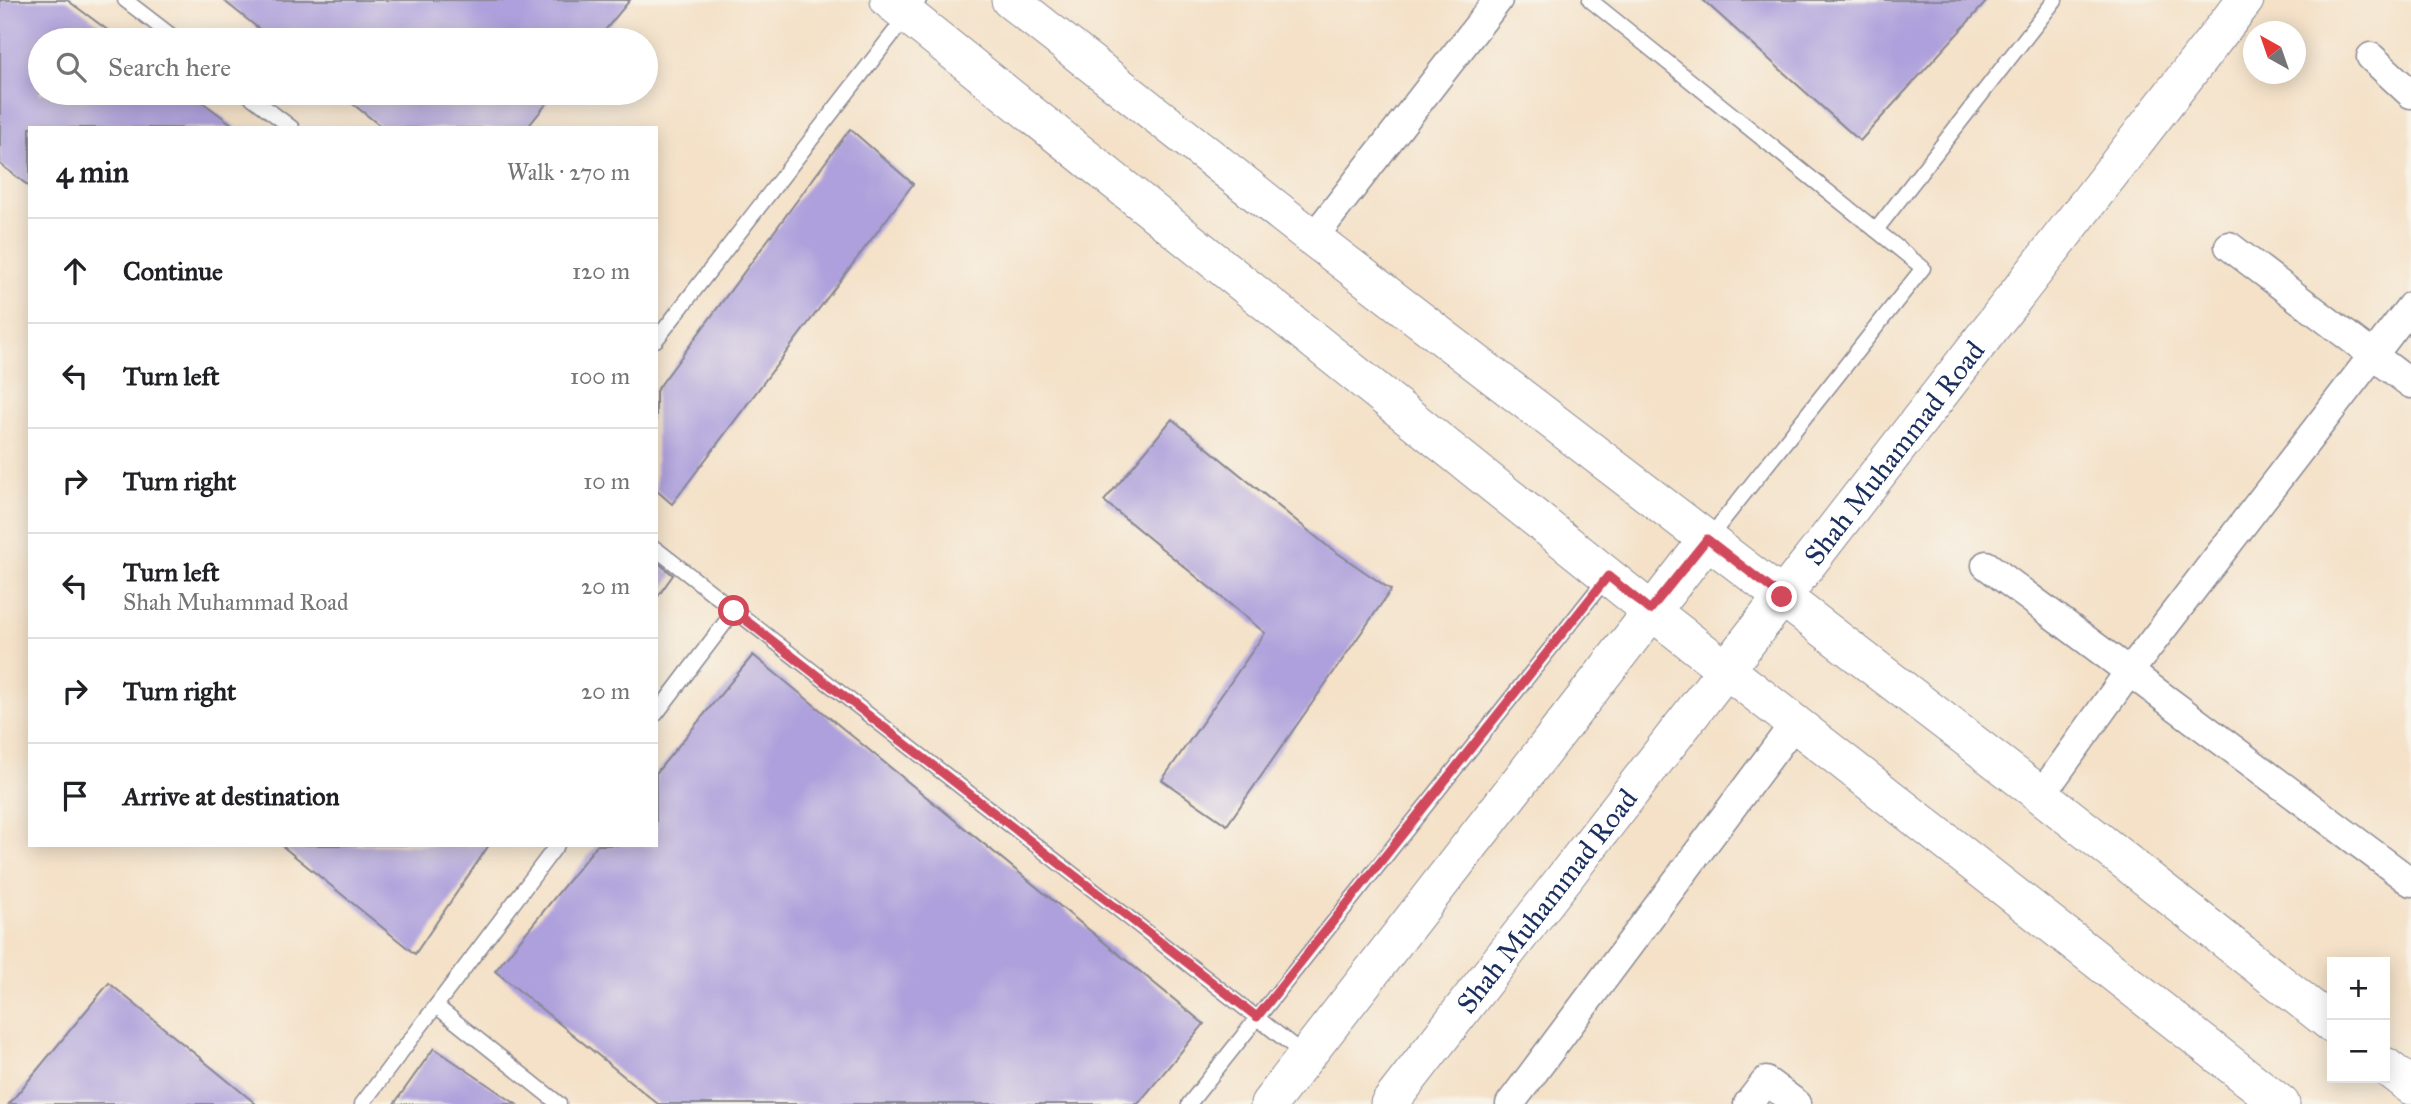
<!DOCTYPE html>
<meta charset="utf-8">
<style>
body{margin:0;font-family:"IM FELL Great Primer",serif;background:#f6f6f6;color:#202124}
.controls{position:absolute;right:21px;bottom:21px;display:grid;overflow:hidden;border-radius:0px;box-shadow:0 4px 18px #0003}
.controls button{width:63px;height:63px;display:grid;place-items:center;padding:0;border:0;border-bottom:2px solid #e0e0e0;background:#fff;color:#202124;font:35px sans-serif}
.compass{position:absolute;left:2243px;top:21px;width:63px;height:63px;border-radius:50%;background:#fff;box-shadow:0 4px 18px #0003;rotate:320deg}
.stop{position:absolute;width:21px;height:21px;margin:-16px;border:5px solid #d1495b;border-radius:50%;background:#fff}
.stop.end{background:#d1495b;border-color:#fff;box-shadow:0 2px 7px #0008}
.list{margin:0;padding:0;list-style:none}
h2{display:flex;justify-content:space-between;align-items:center;height:91px;margin:0;padding:0 28px;font-size:30px}
h2 small{font-size:23px;font-weight:400;color:#757577}
.list li{display:grid;grid-template-columns:46px 1fr auto;gap:21px;align-items:center;box-sizing:border-box;height:105px;padding:0 28px;border-top:2px solid #e0e0e0}
.list b{display:block;font-size:26px;white-space:nowrap}
.list p{margin:0;font-size:23px;white-space:nowrap;color:#757577}
.list em{font-size:23px;font-style:normal;color:#757577}
.icon{flex:none;width:38px;height:38px;fill:none;stroke:currentColor;stroke-width:2;stroke-linecap:round;stroke-linejoin:round}
.map{position:relative;flex:none;width:2411px;height:1104px;overflow:hidden}
.search{position:absolute;background:#fff;box-shadow:0 4px 18px #0003;left:28px;top:28px;width:630px;height:77px;display:flex;align-items:center;gap:18px;box-sizing:border-box;padding:0 24px;border-radius:38px;color:#757577;font-size:26px}
.panel{position:absolute;background:#fff;box-shadow:0 4px 18px #0003;left:28px;top:126px;width:630px;height:721px;border-radius:0px}
.map>svg:first-child{display:block}
.building{fill:#aea0dc}
.lines{fill:none;stroke-linecap:round;stroke-linejoin:round}
.service-casing{stroke:#888893;stroke-width:17}
.minor-casing{stroke:#888893;stroke-width:31}
.tertiary-casing{stroke:#888893;stroke-width:39}
.service{stroke:#fff;stroke-width:14}
.minor{stroke:#fff;stroke-width:28}
.tertiary{stroke:#fff;stroke-width:37}
.route{stroke:#d1495b;stroke-width:9}
.labels{text-anchor:middle;stroke-width:7;stroke-linejoin:round;paint-order:stroke}
.street-label{font-size:28px;fill:#1b2f5e;stroke:#f7f3e8}
</style>
<div class="map">
<svg width="2411" height="1104" viewBox="0 0 2411 1104">
<rect width="100%" height="100%" fill="#f7f3e8"/>
<filter id="ink" filterUnits="userSpaceOnUse"><feTurbulence type="fractalNoise" baseFrequency=".0143" numOctaves="2"/><feDisplacementMap in="SourceGraphic" scale="14" xChannelSelector="R" yChannelSelector="G"/><feConvolveMatrix kernelMatrix="1 2 1 2 8 2 1 2 1" color-interpolation-filters="sRGB"/></filter>
<filter id="wash" filterUnits="userSpaceOnUse"><feTurbulence type="fractalNoise" baseFrequency=".00686" numOctaves="4" result="noise"/><feDisplacementMap in="SourceGraphic" scale="28" xChannelSelector="R" yChannelSelector="G"/><feGaussianBlur stdDeviation="1.57" result="paint"/><feColorMatrix in="noise" values="0 0 0 0 0 0 0 0 0 0 0 0 0 0 0 0 0 1.4 0 .05"/><feComposite in="paint" operator="in"/></filter>
<g filter="url(#wash)">
<rect width="100%" height="100%" fill="#f4e1c8"/>
<g id="blocks">
<g class="building">
<path d="M0 0H67L121 40H40V93H190L237 128H30V187L0 164Z"/>
<path d="M223 0H630L597 40H273Z"/>
<path d="M1703 0H1988L1860 141Z"/>
<path d="M339 93H555L527 128H383Z"/>
<path d="M850 129 913 184 672 504 656 490V391Z"/>
<path d="M1172 419 1326 545 1391 590 1227 825 1162 780 1265 633 1104 501Z"/>
<path d="M656 561 673 575 656 599Z"/>
<path d="M753 655 1204 1024 1138 1104H658L495 971 597 845H656V773Z"/>
<path d="M281 845H489L415 954Z"/>
<path d="M109 983 256 1104H9Z"/>
<path d="M434 1048 516 1104H394Z"/>
</g>
</g>
</g>
<g filter="url(#ink)">
<use href="#blocks" fill-opacity="0" stroke="#888893" stroke-width="2"/>
<g class="lines">
<defs>
<g id="service">
<path d="M125 0 177 40"/>
<path d="M1590 0 1923 268 1709 538"/>
<path d="M246 93 292 128"/>
<path d="M1876 230 2055 0"/>
<path d="M656 340 919 0"/>
<path d="M656 549 1306 1056"/>
<path d="M656 714 734 611"/>
<path d="M436 1006 559 1104"/>
<path d="M362 1104 557 845"/>
<path d="M1189 1104 1608 576"/>
</g>
<g id="minor">
<path d="M2371 57 2411 94"/>
<path d="M1313 238 1498 0"/>
<path d="M2229 246 2411 384"/>
<path d="M1986 565 2411 882"/>
<path d="M2041 795 2129 672 2411 306"/>
<path d="M1510 1104 1794 724"/>
<path d="M1748 1104 1766 1081 1797 1104"/>
</g>
<g id="tertiary">
<path d="M889 0 1650 610 2281 1104"/>
<path d="M1010 0 1313 238 2041 795 2332 1024"/>
<path d="M2385 1066 2411 1086"/>
<path d="M1269 1104 1708 539"/>
<path id="s1" d="M1389 1104 2245 0"/>
</g>
</defs>
<use href="#service" class="service-casing"/>
<use href="#minor" class="minor-casing"/>
<use href="#tertiary" class="tertiary-casing"/>
<use href="#service" class="service"/>
<use href="#minor" class="minor"/>
<use href="#tertiary" class="tertiary"/>
</g>
</g>
<g class="lines" filter="url(#ink)">
<path class="route" d="M734 611 1257 1017 1608 576 1650 610 1707 539 1782 597"/>
</g>
<g class="labels">
<g class="street-label">
<text dy="10" stroke="none"><textPath href="#s1" startOffset="824">Shah Muhammad Road</textPath></text>
<text dy="10" stroke="none"><textPath href="#s1" startOffset="257">Shah Muhammad Road</textPath></text>
</g>
</g>
</svg>
<div class="controls">
<button>+</button>
<button>−</button>
</div>
<svg class="compass" viewBox="-18 -18 36 36"><path d="M0-13l5 13h-10z" fill="#e53935"/><path d="M0 13l5-13h-10z" fill="#757577"/></svg>
<div class="stop" style="left:734px;top:611px"></div>
<div class="stop end" style="left:1782px;top:597px"></div>
<div class="search"><svg class="icon" aria-label="search" viewBox="0 0 24 24"><circle cx="10" cy="10" r="6"/><path d="M15 15l6 6"/></svg>Search here</div>
<section class="panel">
<h2>4 min<small>Walk · 270 m</small></h2>
<ul class="list">
<li><svg class="icon" aria-label="ahead" viewBox="0 0 24 24"><path d="M12 20V5M6 11l6-6 6 6"/></svg><div><b>Continue</b></div><em>120 m</em></li>
<li><svg class="icon" aria-label="left" viewBox="0 0 24 24"><path d="M17 20v-9H6M10 6l-5 5 5 5"/></svg><div><b>Turn left</b></div><em>100 m</em></li>
<li><svg class="icon" aria-label="right" viewBox="0 0 24 24"><path d="M7 20v-9h11M14 6l5 5-5 5"/></svg><div><b>Turn right</b></div><em>10 m</em></li>
<li><svg class="icon" aria-label="left" viewBox="0 0 24 24"><path d="M17 20v-9H6M10 6l-5 5 5 5"/></svg><div><b>Turn left</b><p>Shah Muhammad Road</p></div><em>20 m</em></li>
<li><svg class="icon" aria-label="right" viewBox="0 0 24 24"><path d="M7 20v-9h11M14 6l5 5-5 5"/></svg><div><b>Turn right</b></div><em>20 m</em></li>
<li><svg class="icon" aria-label="arrive" viewBox="0 0 24 24"><path d="M6 21V4h12l-3 4 3 4H6"/></svg><div><b>Arrive at destination</b></div></li>
</ul>
</section>
</div>
